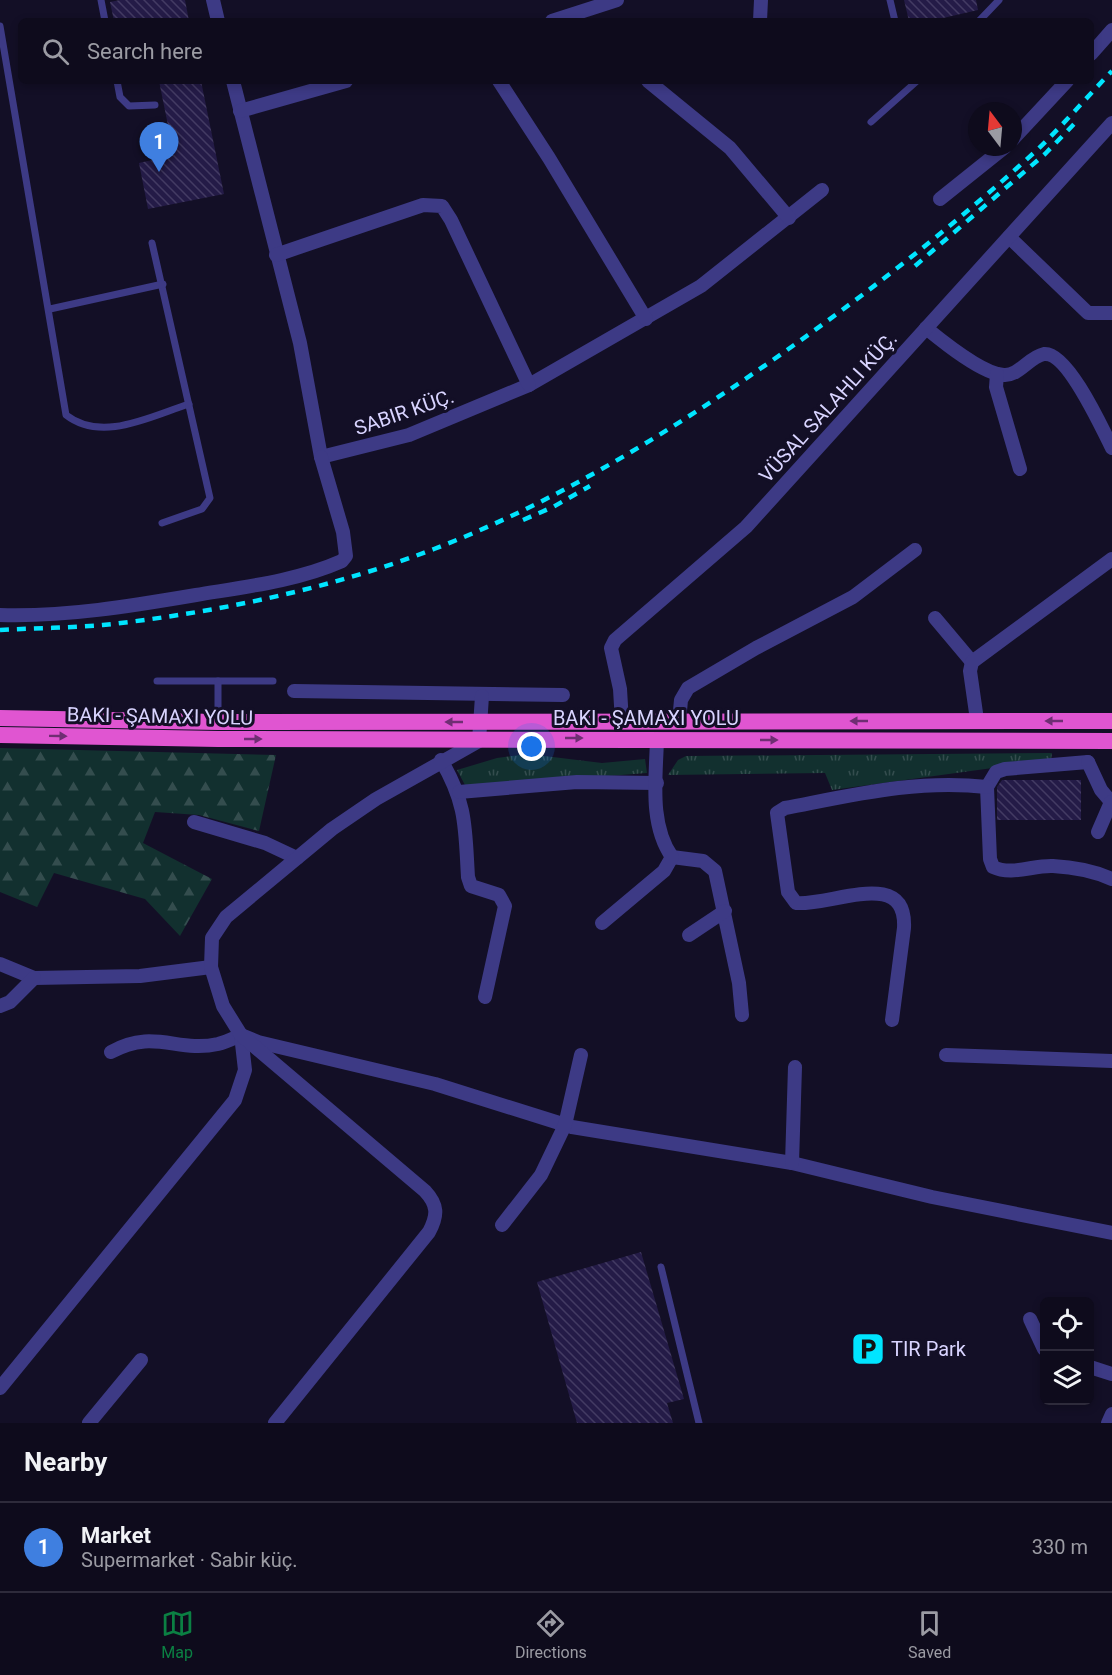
<!DOCTYPE html>
<meta charset="utf-8">
<style>
body{margin:0;font-family:Roboto,sans-serif;background:#1c1929;color:#f1f3f6}
.controls{position:absolute;right:18px;bottom:18px;display:grid;overflow:hidden;border-radius:9px;box-shadow:0 3px 9px #0003}
.controls button{width:54px;height:54px;display:grid;place-items:center;padding:0;border:0;border-bottom:2px solid #2e2b3b;background:#0e0b1c;color:#f1f3f6;font:30px sans-serif}
.compass{position:absolute;left:968px;top:102px;width:54px;height:54px;border-radius:50%;background:#0e0b1c;box-shadow:0 3px 9px #0003;rotate:344deg}
.you{position:absolute;left:532px;top:747px;width:21px;height:21px;margin:-15px;border:4px solid #fff;border-radius:50%;background:#1a73e8;box-shadow:0 0 0 9px #1a73e833}
.badge{display:grid;place-items:center;width:39px;height:39px;border-radius:50%;background:#0b8043;color:#fff;font-size:20px;font-weight:700}
.pin{position:absolute;translate:-50% -50px;filter:drop-shadow(0 2px 3px #0008)}
.pin::after{content:'';position:absolute;top:32px;width:21px;height:18px;background:inherit;clip-path:polygon(0 0,100% 0,50% 100%)}
.list{margin:0;padding:0;list-style:none}
h2{display:flex;justify-content:space-between;align-items:center;height:78px;margin:0;padding:0 24px;font-size:26px}
h2 small{font-size:20px;font-weight:400;color:#9b9ba3}
.list li{display:grid;grid-template-columns:39px 1fr auto;gap:18px;align-items:center;box-sizing:border-box;height:90px;padding:0 24px;border-top:2px solid #2e2b3b}
.list b{display:block;font-size:22px;white-space:nowrap}
.list p{margin:0;font-size:20px;white-space:nowrap;color:#9b9ba3}
.list em{font-size:20px;font-style:normal;color:#9b9ba3}
.icon{flex:none;width:33px;height:33px;fill:none;stroke:currentColor;stroke-width:2;stroke-linecap:round;stroke-linejoin:round}
.map{position:relative;flex:none;width:1112px;height:1423px;overflow:hidden}
.search{position:absolute;background:#0e0b1c;box-shadow:0 3px 9px #0003;left:18px;right:18px;top:18px;height:66px;display:flex;align-items:center;gap:15px;box-sizing:border-box;padding:0 21px;border-radius:9px;color:#9b9ba3;font-size:22px}
.sheet{height:168px;background:#0e0b1c}
nav{display:flex;justify-content:space-around;align-items:center;box-sizing:border-box;height:84px;border-top:2px solid #2e2b3b;background:#0e0b1c;font-size:16px;color:#9b9ba3}
nav a{display:grid;justify-items:center;gap:3px}
nav .on{color:#0b8043}
.map>svg:first-child{display:block}
.grass{fill:url(#grass-tufts)}
.forest{fill:url(#forest-firs)}
.building{fill:url(#building-back-hatch)}
.lines{fill:none;stroke-linecap:round;stroke-linejoin:round}
.service{stroke:#3d3a85;stroke-width:7}
.minor{stroke:#3d3a85;stroke-width:14}
.trunk{stroke:#e055d1;stroke-width:16}
.rail{stroke:#00e5ff;stroke-width:4.5;stroke-dasharray:9 8;stroke-linecap:butt}
.oneway{fill:#6f2e73}
.labels{text-anchor:middle;stroke-width:6;stroke-linejoin:round;paint-order:stroke}
.street-label{font-size:20px;fill:#d9d4ff;stroke:#130f26}
.poi-label{font-size:20px;fill:#d9d4ff;stroke:#130f26;text-anchor:start}
</style>
<div class="map">
<svg width="1112" height="1423" viewBox="0 0 1112 1423">
<defs>
<pattern id="grass-tufts" width="24" height="20" patternUnits="userSpaceOnUse" patternTransform="scale(1.5)"><rect width="24" height="20" fill="#12302f"/><path d="M3 7l-1-3M5 7V3M7 7l1-3M15 17l-1-3M17 17v-4M19 17l1-3" fill="none" stroke="#344d4e"/></pattern>
<pattern id="forest-firs" width="22" height="20" patternUnits="userSpaceOnUse" patternTransform="scale(1.5)"><rect width="22" height="20" fill="#12302f"/><path d="M5 1l3.5 6h-7zM16 11l3.5 6h-7z" fill="#344d4e"/></pattern>
<pattern id="building-back-hatch" width="6" height="6" patternUnits="userSpaceOnUse" patternTransform="scale(1.5)"><rect width="6" height="6" fill="#241b47"/><path d="M-1 5l2 2M0 0l6 6M5-1l2 2" fill="none" stroke="#433b63"/></pattern>
</defs>
<rect width="100%" height="100%" fill="#130f26"/>
<g class="grass">
<path d="M1052 753 1051 760 832 790 825 773 668 775 678 760 686 756Z"/>
<path d="M528 754 602 763 645 759 647 773 466 787 457 770 497 758Z"/>
</g>
<path class="forest" d="M0 748 276 755 259 831 199 815 155 812 143 843 212 879 180 936 145 899 54 873 37 907 0 892Z"/>
<g class="building">
<path d="M120 0H185L189 21H114L110 2Z"/>
<path d="M904 0H976L978 10 930 21H909Z"/>
<path d="M159 81H201L224 194 148 209 139 163 174 155Z"/>
<path d="M1002 780H1081V820H997V787Z"/>
<path d="M641 1252 684 1399 667 1403 673 1423H577L537 1282Z"/>
</g>
<g class="lines">
<g class="service">
<path d="M101 0 105 21"/>
<path d="M890 0 895 21"/>
<path d="M979 21 999 0"/>
<path d="M0 26 66 415C102 443 151 416 189 404"/>
<path d="M117 81 120 97 129 106 155 105"/>
<path d="M871 122 917 81"/>
<path d="M152 243 210 498 202 509 162 523"/>
<path d="M50 309 163 284"/>
<path d="M157 681H273"/>
<path d="M218 722V681"/>
<path d="M661 1267 699 1423"/>
</g>
<g class="minor">
<path d="M213 0 218 21"/>
<path d="M552 21 617 0"/>
<path d="M760 21 761 0"/>
<path d="M1091 54 1112 30"/>
<path d="M233 81 300 343 321 457 409 435 529 385 701 286 822 190"/>
<path d="M499 81 549 158 646 319"/>
<path d="M648 81 730 148 789 218"/>
<path d="M240 111 346 81"/>
<path d="M1013 139 1067 81"/>
<path d="M940 199 1005 147"/>
<path d="M1009 237 1088 313H1112"/>
<path d="M276 255 423 205 442 206 451 220 529 385"/>
<path d="M926 328C942 341 982 374 1004 375 1019 376 1029 357 1044 354 1067 351 1103 430 1112 448"/>
<path d="M997 374 996 387 1020 469"/>
<path d="M0 615C66 617 131 606 196 595 244 587 297 581 342 561L346 556 343 532 321 457"/>
<path d="M935 618 972 662"/>
<path d="M294 691 563 695"/>
<path d="M977 720 970 671 972 662 1112 559"/>
<path d="M622 722 620 689 611 648 615 640 746 527 1112 123"/>
<path d="M679 722 681 700 688 688 756 648 853 597 915 550"/>
<path d="M441 760C467 804 465 828 468 877L471 886 499 895 505 906 485 997"/>
<path d="M1088 762 1005 769 996 772 987 787 990 859 993 867C1012 876 1033 865 1053 866 1072 867 1094 871 1112 879"/>
<path d="M1088 762 1101 790 1112 803"/>
<path d="M459 792 577 782 657 783"/>
<path d="M194 822 265 843 297 858"/>
<path d="M1098 832 1111 802"/>
<path d="M672 857 703 861 715 871 739 983 742 1015"/>
<path d="M602 923 664 871 672 857C649 824 656 778 657 739"/>
<path d="M689 935 725 911"/>
<path d="M0 964 34 978 140 976 211 967"/>
<path d="M0 1006 10 1002 34 978"/>
<path d="M892 1020 904 928C907 867 832 906 796 903L788 892 777 813 785 808C853 795 917 779 987 787"/>
<path d="M111 1052C154 1028 177 1053 218 1044 226 1042 234 1038 241 1035L258 1042 435 1084 572 1127 792 1163 932 1197 1112 1233"/>
<path d="M946 1055 1112 1061"/>
<path d="M792 1163 795 1067"/>
<path d="M502 1225 541 1175 565 1125 581 1055"/>
<path d="M1030 1319 1044 1349"/>
<path d="M1090 1367 1112 1374"/>
<path d="M0 1388 235 1100 245 1070 241 1035"/>
<path d="M89 1423 141 1360"/>
<path d="M275 1423 429 1232C438 1215 438 1205 425 1191L241 1035 223 1006 211 967 212 938 226 917 332 829 376 799 479 741 482 696"/>
<path d="M1108 1423 1112 1414"/>
</g>
<g class="trunk">
<path d="M0 718 218 722 1112 721"/>
<path d="M0 735 218 739 1112 741"/>
</g>
<g class="rail">
<path d="M915 266 1045 154 1078 120"/>
<path d="M523 520 553 507 590 486"/>
<path d="M0 630C34 628 69 628 103 625 214 613 330 589 434 549 549 505 653 442 754 373 853 305 948 231 1037 150 1063 125 1087 97 1112 71"/>
</g>
</g>
<defs><path id="oneway-solid" d="M-6-.8H1V-3.2L6.5 0L1 3.2V.8H-6Z" transform="scale(1.5)"/></defs>
<g class="oneway">
<use href="#oneway-solid" transform="translate(859 721) rotate(180)"/>
<use href="#oneway-solid" transform="translate(1054 721) rotate(-180)"/>
<use href="#oneway-solid" transform="translate(454 722) rotate(180)"/>
<use href="#oneway-solid" transform="translate(58 736) rotate(1)"/>
<use href="#oneway-solid" transform="translate(574 738)"/>
<use href="#oneway-solid" transform="translate(253 739)"/>
<use href="#oneway-solid" transform="translate(769 740)"/>
</g>
<defs>
<symbol id="parking-square" viewBox="-11 -11 22 22"><rect x="-9" y="-9" width="18" height="18" rx="4" fill="#00e5ff" stroke="#130f26"/><path d="M-3.5-5.5H1a3.5 3.5 0 0 1 0 7H-1V5.5H-3.5ZM-1-3.4V-.6H.8a1.4 1.4 0 0 0 0-2.8Z" fill="#111"/></symbol>
</defs>
<g fill-rule="evenodd">
<use href="#parking-square" x="849" y="1330" width="38" height="38"/>
</g>
<g class="labels">
<g class="street-label">
<text transform="translate(828 407) rotate(-48)" y="7">VÜSAL SALAHLI KÜÇ.</text>
<text transform="translate(404 412) rotate(-19)" y="7">SABIR KÜÇ.</text>
<text transform="translate(160 716) rotate(1)" y="7">BAKI - ŞAMAXI YOLU</text>
<text x="646" y="725">BAKI - ŞAMAXI YOLU</text>
</g>
<g class="poi-label">
<text x="891" y="1356">TIR Park</text>
</g>
</g>
</svg>
<div class="controls">
<button><svg class="icon" aria-label="locate" viewBox="0 0 24 24"><circle cx="12" cy="12" r="6"/><path d="M12 2v4M12 18v4M2 12h4M18 12h4"/></svg></button>
<button><svg class="icon" aria-label="layers" viewBox="0 0 24 24"><path d="M12 4l9 5-9 5-9-5zM3 14l9 5 9-5"/></svg></button>
</div>
<svg class="compass" viewBox="-18 -18 36 36"><path d="M0-13l5 13h-10z" fill="#e53935"/><path d="M0 13l5-13h-10z" fill="#9b9ba3"/></svg>
<div class="you"></div>
<div class="pin badge" style="left:159px;top:172px;background:#3f7fe0">1</div>
<div class="search"><svg class="icon" aria-label="search" viewBox="0 0 24 24"><circle cx="10" cy="10" r="6"/><path d="M15 15l6 6"/></svg>Search here</div>
</div>
<section class="sheet">
<h2>Nearby<small></small></h2>
<ul class="list">
<li><span class="badge" style="background:#3f7fe0">1</span><div><b>Market</b><p>Supermarket · Sabir küç.</p></div><em>330 m</em></li>
</ul>
</section>
<nav>
<a class="on"><svg class="icon" aria-label="map" viewBox="0 0 24 24"><path d="M3 6l6-2 6 2 6-2v14l-6 2-6-2-6 2zM9 4v14M15 6v14"/></svg>Map</a>
<a><svg class="icon" aria-label="directions" viewBox="0 0 24 24"><path d="M12 3l9 9-9 9-9-9zM9 14v-3h6M13 9l2 2-2 2"/></svg>Directions</a>
<a><svg class="icon" aria-label="saved" viewBox="0 0 24 24"><path d="M7 4h10v16l-5-4-5 4z"/></svg>Saved</a>
</nav>
